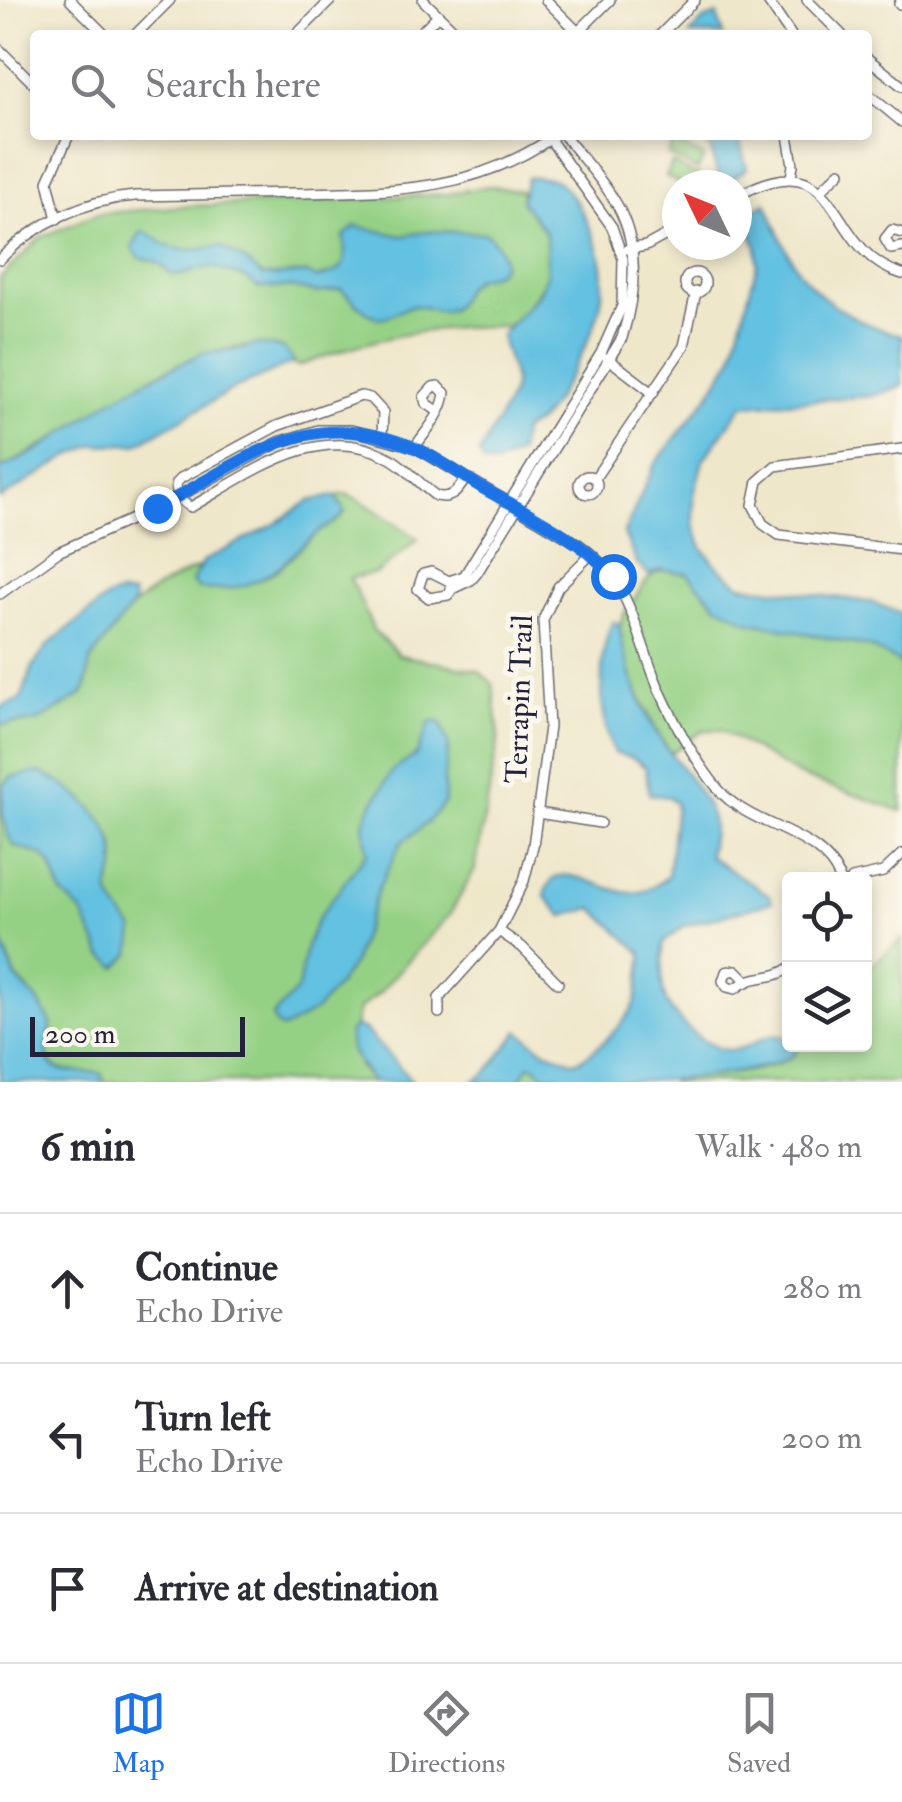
<!DOCTYPE html>
<meta charset="utf-8">
<style>
body{margin:0;font-family:"IM FELL Double Pica",serif;background:#f7f7f7;color:#2b2b33}
.controls{position:absolute;right:30px;bottom:30px;display:grid;overflow:hidden;border-radius:10px;box-shadow:0 5px 15px #0003}
.controls button{width:90px;height:90px;display:grid;place-items:center;padding:0;border:0;border-bottom:2px solid #e1e1e2;background:#fff;color:#2b2b33;font:50px sans-serif}
.compass{position:absolute;left:662px;top:170px;width:90px;height:90px;border-radius:50%;background:#fff;box-shadow:0 5px 15px #0003;rotate:313deg}
.scale{position:absolute;left:30px;bottom:25px;width:215px;box-sizing:border-box;padding-left:10px;border:5px solid #22223b;border-top:0;font-size:28px;line-height:35px;white-space:nowrap;color:#22223b;-webkit-text-stroke:8px #fbf7ec;paint-order:stroke}
.stop{position:absolute;width:30px;height:30px;margin:-22px;border:8px solid #1a73e8;border-radius:50%;background:#fff}
.stop.end{background:#1a73e8;border-color:#fff;box-shadow:0 2px 10px #0008}
.list{margin:0;padding:0;list-style:none}
h2{display:flex;justify-content:space-between;align-items:center;height:130px;margin:0;padding:0 40px;font-size:42px}
h2 small{font-size:32px;font-weight:400;color:#7c7c81}
.list li{display:grid;grid-template-columns:65px 1fr auto;gap:30px;align-items:center;box-sizing:border-box;height:150px;padding:0 40px;border-top:2px solid #e1e1e2}
.list b{display:block;font-size:38px;white-space:nowrap}
.list p{margin:0;font-size:32px;white-space:nowrap;color:#7c7c81}
.list em{font-size:32px;font-style:normal;color:#7c7c81}
.icon{flex:none;width:55px;height:55px;fill:none;stroke:currentColor;stroke-width:2;stroke-linecap:round;stroke-linejoin:round}
.map{position:relative;flex:none;width:902px;height:1082px;overflow:hidden}
.search{position:absolute;background:#fff;box-shadow:0 5px 15px #0003;left:30px;right:30px;top:30px;height:110px;display:flex;align-items:center;gap:25px;box-sizing:border-box;padding:0 35px;border-radius:10px;color:#7c7c81;font-size:38px}
.sheet{height:580px;background:#fff}
nav{display:flex;justify-content:space-around;align-items:center;box-sizing:border-box;height:140px;border-top:2px solid #e1e1e2;background:#fff;font-size:28px;color:#7c7c81}
nav a{display:grid;justify-items:center;gap:5px}
nav .on{color:#1a73e8}
.map>svg:first-child{display:block}
.green{fill:#95d185;stroke:#5c7a60;stroke-width:2.5}
.water{fill:#63c1e1;stroke:#42728e;stroke-width:2.5}
.lines{fill:none;stroke-linecap:round;stroke-linejoin:round}
.minor-casing{stroke:#6a676d;stroke-width:12}
.minor{stroke:#fff;stroke-width:9}
.route{stroke:#1a73e8;stroke-width:12}
.labels{text-anchor:middle;stroke-width:10;stroke-linejoin:round;paint-order:stroke}
.street-label{font-size:30px;fill:#22223b;stroke:#fbf7ec}
</style>
<div class="map">
<svg width="902" height="1082" viewBox="0 0 902 1082">
<rect width="100%" height="100%" fill="#fbf7ec"/>
<filter id="ink" filterUnits="userSpaceOnUse"><feTurbulence type="fractalNoise" baseFrequency=".01" numOctaves="2"/><feDisplacementMap in="SourceGraphic" scale="20" xChannelSelector="R" yChannelSelector="G"/><feConvolveMatrix kernelMatrix="1 2 1 2 8 2 1 2 1" color-interpolation-filters="sRGB"/></filter>
<filter id="wash" filterUnits="userSpaceOnUse"><feTurbulence type="fractalNoise" baseFrequency=".0048" numOctaves="4" result="noise"/><feDisplacementMap in="SourceGraphic" scale="40" xChannelSelector="R" yChannelSelector="G"/><feGaussianBlur stdDeviation="2.25" result="paint"/><feColorMatrix in="noise" values="0 0 0 0 0 0 0 0 0 0 0 0 0 0 0 0 0 1.4 0 .05"/><feComposite in="paint" operator="in"/></filter>
<g filter="url(#wash)">
<rect width="100%" height="100%" fill="#efe7ca"/>
<g class="green">
<path d="M674 142 704 157 697 170 668 155Z"/>
<path d="M672 163 702 178 699 185H683L666 177Z"/>
<path d="M488 186 521 190C521 208 536 215 544 230 564 267 533 303 508 326 452 325 396 333 343 350 328 355 314 361 298 366L292 364 294 362 283 348C175 332 92 426 0 469V278L41 237 97 214 172 207 448 194Z"/>
<path d="M346 494 363 502 418 539 377 573 350 578 374 631 399 655 479 671 493 684 499 737 475 869 450 914 379 993 359 1009 355 1026 349 1033 360 1068 372 1082H104L101 1074C85 1070 44 1079 47 1048 48 1039 51 1032 51 1023L37 1000 16 977 0 937V725L38 721 81 695C89 684 85 670 92 658 119 609 154 586 203 565L197 571 199 589C218 590 228 586 245 583 282 575 288 559 314 535 326 525 334 526 345 512L335 496Z"/>
<path d="M675 569 687 573 705 592 748 621 870 647 902 664V811L800 776 721 730H704L671 753C652 727 619 660 620 628 620 616 632 603 638 593 648 576 654 570 675 569Z"/>
<path d="M902 939V1082H670C712 1070 756 1079 795 1055L796 1045 864 1044 865 971Z"/>
<path d="M529 1065 535 1066 544 1075H559L567 1082H515L521 1078Z"/>
</g>
<g class="water">
<path d="M717 15 723 35H690L703 20Z"/>
<path d="M706 135H738L747 169 721 185Z"/>
<path d="M538 177C543 179 548 178 552 179 569 185 583 213 590 228 617 281 598 326 571 373 562 388 553 407 541 419 535 425 528 426 522 432L519 453 495 465 484 463 479 454C487 438 515 395 514 382 512 366 503 351 501 335L539 294 547 274 546 233 521 201 527 178Z"/>
<path d="M766 203C777 228 788 260 807 281 830 307 868 328 902 335V386L872 396 743 405 703 460 694 495V525L702 548 720 569 741 585 871 602 902 614V664L870 647 748 621 717 605 687 573 660 570 649 575 637 564 624 533 655 464 709 395 732 358 757 264V246L742 216Z"/>
<path d="M355 226 402 236 430 231 485 233C499 243 514 267 490 275 482 278 476 277 469 284 462 291 459 304 451 309 441 316 425 305 413 306 402 307 387 321 376 317 363 312 352 298 341 289L317 293 293 287 258 288 248 279 217 268 208 267 182 275 171 274 159 263 139 257 132 248 141 232C152 233 153 237 162 243 180 254 201 249 220 246L248 263 263 276 307 273 317 278C347 269 346 267 344 236Z"/>
<path d="M256 344 283 348 294 362 236 388 137 444 94 445 71 455 0 499V469L37 451 111 400 153 377 203 353 242 349Z"/>
<path d="M335 496 345 512C334 526 326 525 315 535 274 571 258 593 199 589L192 582 204 561 275 524 309 501Z"/>
<path d="M118 594 133 595 134 603 90 661 86 689 81 695 38 721 0 725V707L21 699 33 666 48 645 107 598Z"/>
<path d="M613 622 619 623C624 662 640 707 661 740 675 761 711 800 713 825 713 835 711 846 709 856L769 895 772 902 684 926 663 943C664 961 659 981 665 998 673 1021 713 1056 738 1049 759 1044 768 1029 789 1039L790 1044 796 1045 795 1055C740 1082 632 1082 567 1082L559 1075H544L535 1066 529 1065 521 1078 515 1082H472L486 1073 519 1031 545 1051 575 1062C592 1056 631 1018 636 1000 638 994 643 959 642 953L593 908 563 916 545 896C553 851 603 894 633 893 647 893 658 884 668 876L676 804 669 797 649 794 646 768 633 758 614 753C599 724 597 651 613 622Z"/>
<path d="M435 721 441 723 449 746 444 777 445 802 427 823 401 843 378 889 354 961 338 985 316 1010 284 1029 278 1027 272 1017 298 989 306 946 318 918 367 853 364 824 367 814 392 771 416 755 430 722Z"/>
<path d="M40 772C75 788 121 824 115 867 113 878 106 886 111 898 116 909 127 920 134 930L131 953 117 967 102 955 82 912 62 894 50 863 42 855 15 846 9 838 2 812 3 785 11 777Z"/>
<path d="M0 937 15 977 37 1000 51 1023C51 1032 48 1039 47 1048 44 1080 85 1069 101 1074L104 1082H0Z"/>
<path d="M355 1026 365 1030 413 1082H372L351 1051 349 1033Z"/>
</g>
</g>
<g filter="url(#ink)">
<g class="lines">
<defs>
<g id="minor">
<path d="M70 0 105 35"/>
<path d="M423 0 459 35"/>
<path d="M546 0 578 32"/>
<path d="M767 0 791 35"/>
<path d="M807 0 842 35"/>
<path d="M899 4 902 1"/>
<path d="M135 35 170 0"/>
<path d="M296 35 331 0"/>
<path d="M418 35 438 15"/>
<path d="M575 35 610 0"/>
<path d="M660 35 695 0"/>
<path d="M0 50 35 85"/>
<path d="M867 58 902 86"/>
<path d="M867 93 902 122"/>
<path d="M788 135 793 165 791 177"/>
<path d="M820 191 840 172"/>
<path d="M737 196C847 136 822 251 902 274"/>
<path d="M57 219 48 181 69 135"/>
<path d="M902 233 892 230 885 239 891 249 902 247"/>
<path d="M628 249 646 246 677 229"/>
<path d="M0 259C36 223 84 200 135 196 188 195 242 194 296 193 391 191 471 193 553 137"/>
<circle cx="695" cy="283" r="10"/>
<path d="M607 358 653 393"/>
<path d="M382 436 383 412 370 398 361 396 277 426 181 478 176 483C175 492 182 504 191 507 250 474 319 420 388 457 407 467 419 484 436 496 452 500 458 491 466 478"/>
<path d="M415 447C426 431 443 413 445 393L438 386 433 387 424 397 426 403 439 412"/>
<path d="M902 449 775 466 758 481 753 505 763 524 779 535 902 550"/>
<circle cx="588" cy="485" r="9"/>
<path d="M595 478 684 346 696 292"/>
<path d="M449 581 452 589 448 595 429 598 418 589 423 574 431 572 449 581 464 576 601 353 622 306 623 259 612 227 547 135"/>
<path d="M452 589 471 580 477 573 622 338C636 291 641 242 613 198 599 176 580 156 564 135"/>
<path d="M0 594 58 552 157 508 279 442 318 430H351L415 447 580 545C635 586 635 634 660 691 675 724 696 762 719 790 751 828 822 831 840 879"/>
<path d="M538 813 600 823"/>
<path d="M852 879 883 872 902 854"/>
<path d="M499 931 522 947 558 983"/>
<path d="M745 979 736 970 726 972 723 981 727 987 735 989C755 972 770 982 790 968"/>
<path d="M439 1013V998L499 931 524 881 533 846 549 727 543 620 558 587 591 554"/>
</g>
</defs>
<use href="#minor" class="minor-casing"/>
<use href="#minor" class="minor"/>
</g>
</g>
<g class="lines" filter="url(#ink)">
<path class="route" d="M157 508C247 460 307 403 413 447 439 458 462 476 486 490 530 514 579 538 613 576"/>
</g>
<g class="labels">
<g class="street-label">
<text transform="translate(519 699) rotate(-88)" y="10">Terrapin Trail</text>
</g>
</g>
</svg>
<div class="controls">
<button><svg class="icon" aria-label="locate" viewBox="0 0 24 24"><circle cx="12" cy="12" r="6"/><path d="M12 2v4M12 18v4M2 12h4M18 12h4"/></svg></button>
<button><svg class="icon" aria-label="layers" viewBox="0 0 24 24"><path d="M12 4l9 5-9 5-9-5zM3 14l9 5 9-5"/></svg></button>
</div>
<svg class="compass" viewBox="-18 -18 36 36"><path d="M0-13l5 13h-10z" fill="#e53935"/><path d="M0 13l5-13h-10z" fill="#7c7c81"/></svg>
<div class="scale">200 m</div>
<div class="stop" style="left:613px;top:576px"></div>
<div class="stop end" style="left:157px;top:508px"></div>
<div class="search"><svg class="icon" aria-label="search" viewBox="0 0 24 24"><circle cx="10" cy="10" r="6"/><path d="M15 15l6 6"/></svg>Search here</div>
</div>
<section class="sheet">
<h2>6 min<small>Walk · 480 m</small></h2>
<ul class="list">
<li><svg class="icon" aria-label="ahead" viewBox="0 0 24 24"><path d="M12 20V5M6 11l6-6 6 6"/></svg><div><b>Continue</b><p>Echo Drive</p></div><em>280 m</em></li>
<li><svg class="icon" aria-label="left" viewBox="0 0 24 24"><path d="M17 20v-9H6M10 6l-5 5 5 5"/></svg><div><b>Turn left</b><p>Echo Drive</p></div><em>200 m</em></li>
<li><svg class="icon" aria-label="arrive" viewBox="0 0 24 24"><path d="M6 21V4h12l-3 4 3 4H6"/></svg><div><b>Arrive at destination</b></div></li>
</ul>
</section>
<nav>
<a class="on"><svg class="icon" aria-label="map" viewBox="0 0 24 24"><path d="M3 6l6-2 6 2 6-2v14l-6 2-6-2-6 2zM9 4v14M15 6v14"/></svg>Map</a>
<a><svg class="icon" aria-label="directions" viewBox="0 0 24 24"><path d="M12 3l9 9-9 9-9-9zM9 14v-3h6M13 9l2 2-2 2"/></svg>Directions</a>
<a><svg class="icon" aria-label="saved" viewBox="0 0 24 24"><path d="M7 4h10v16l-5-4-5 4z"/></svg>Saved</a>
</nav>
